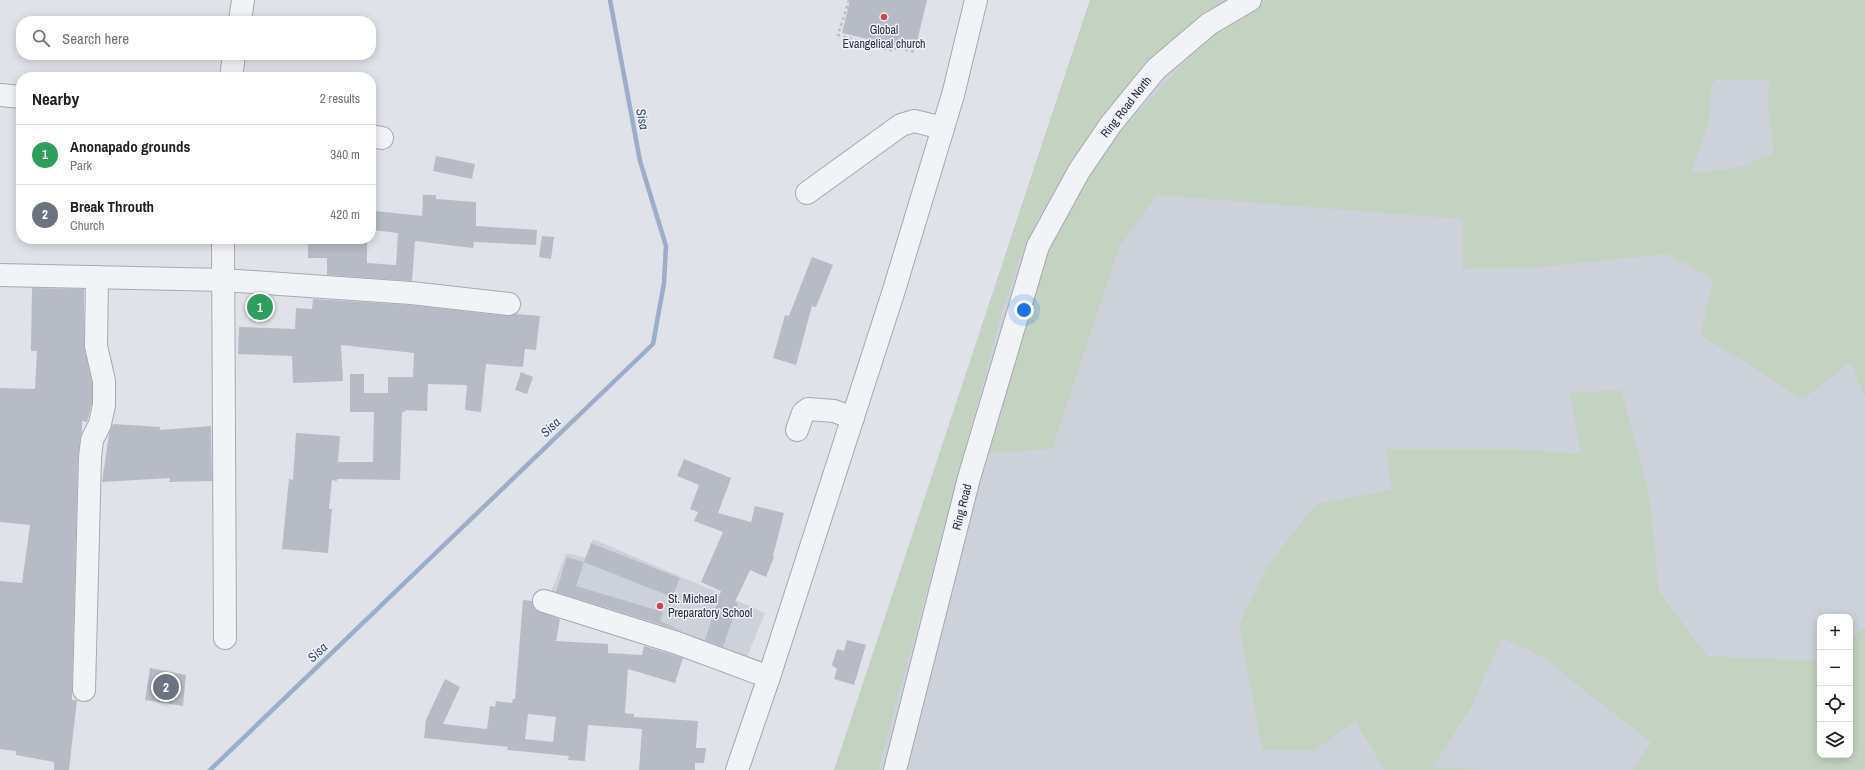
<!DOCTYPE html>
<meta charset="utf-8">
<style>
body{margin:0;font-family:"Archivo Narrow",sans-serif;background:#f6f6f6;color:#202124}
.controls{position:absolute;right:12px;bottom:12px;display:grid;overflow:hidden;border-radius:8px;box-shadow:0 2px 10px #0003}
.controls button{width:36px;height:36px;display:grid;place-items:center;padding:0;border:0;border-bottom:1px solid #e0e0e0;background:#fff;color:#202124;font:20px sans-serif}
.you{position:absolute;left:1024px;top:310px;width:14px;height:14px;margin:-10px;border:3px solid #fff;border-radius:50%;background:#1a73e8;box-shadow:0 0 0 6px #1a73e833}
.badge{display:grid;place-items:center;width:26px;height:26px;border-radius:50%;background:#7c3aed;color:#fff;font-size:13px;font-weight:700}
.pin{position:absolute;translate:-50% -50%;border:2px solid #fff;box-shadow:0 1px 4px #0006}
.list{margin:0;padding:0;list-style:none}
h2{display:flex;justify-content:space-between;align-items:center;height:52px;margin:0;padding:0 16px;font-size:17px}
h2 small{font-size:13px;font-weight:400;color:#757577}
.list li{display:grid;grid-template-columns:26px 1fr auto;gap:12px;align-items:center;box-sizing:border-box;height:60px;padding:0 16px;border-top:1px solid #e0e0e0}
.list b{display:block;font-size:15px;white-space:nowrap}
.list p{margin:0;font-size:13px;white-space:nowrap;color:#757577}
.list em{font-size:13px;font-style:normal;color:#757577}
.icon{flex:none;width:22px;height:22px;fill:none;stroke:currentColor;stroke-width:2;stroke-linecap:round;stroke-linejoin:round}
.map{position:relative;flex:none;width:1865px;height:770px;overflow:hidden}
.search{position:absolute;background:#fff;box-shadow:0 2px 10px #0003;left:16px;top:16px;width:360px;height:44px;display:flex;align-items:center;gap:10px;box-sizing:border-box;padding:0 14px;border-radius:16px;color:#757577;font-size:15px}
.panel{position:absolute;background:#fff;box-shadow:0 2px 10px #0003;left:16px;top:72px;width:360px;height:172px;border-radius:16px}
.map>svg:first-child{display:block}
.built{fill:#cdd1da;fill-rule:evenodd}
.green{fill:#c3d2c1;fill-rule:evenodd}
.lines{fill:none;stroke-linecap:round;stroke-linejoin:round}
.stream{stroke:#9badc8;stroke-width:4.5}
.building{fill:#b7bbc5;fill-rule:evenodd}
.minor-casing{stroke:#a4a9b2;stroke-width:24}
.path{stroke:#bdc0c7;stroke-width:2.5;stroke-dasharray:3 3;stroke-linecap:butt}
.minor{stroke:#f2f3f7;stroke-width:22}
.poi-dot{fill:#cb464f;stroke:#eff1f6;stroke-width:1.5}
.labels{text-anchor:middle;stroke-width:3;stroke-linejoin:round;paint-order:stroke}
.poi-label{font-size:12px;fill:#282f3f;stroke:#eff1f6}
.street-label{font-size:12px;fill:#282f3f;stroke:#eff1f6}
.water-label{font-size:13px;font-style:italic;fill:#334a72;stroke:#eff1f6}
</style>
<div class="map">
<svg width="1865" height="770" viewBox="0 0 1865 770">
<rect width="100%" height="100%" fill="#dfe2e8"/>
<g class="built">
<path d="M1090 0H1865V770H835ZM1820 617H1850V755H1820Z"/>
<path d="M593 539 765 613 744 664 548 600 566 553 586 558Z"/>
</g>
<g class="green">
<path d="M1090 0H1234L1103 120 1075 155 1037 220 1018 263 1003 308 878 770H834Z"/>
<path d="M1267 0H1865V398L1851 362 1803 399 1701 335 1713 278 1666 254 1529 268 1462 269 1463 219 1156 195 1119 248 1052 449 988 453 1037 267 1093 161 1202 44ZM1715 80H1771L1767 95 1774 153 1736 168 1691 173 1709 122 1711 86Z"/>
<path d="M1621 390 1649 494 1659 592 1707 656 1820 661V755H1850V640L1865 627V770H1633L1651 742 1581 688 1546 659 1502 638 1471 707 1433 767 1482 770H1562H1384L1356 721 1314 751 1262 750 1239 624 1268 565 1316 504 1392 490 1386 449H1516L1581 454 1570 393Z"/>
</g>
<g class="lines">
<path class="stream" d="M210 770 653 344 664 283 666 246 640 161 610 0"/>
</g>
<g class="building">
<path d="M850 0H927L915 50 842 33Z"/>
<path d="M436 156 475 164 472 179 433 171Z"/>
<path d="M423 195H436V199L476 202V226L537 230 536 245 474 242 473 248 415 241 412 281 327 275V258H308V239H367V263L396 265 398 233 373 230 375 211 422 216Z"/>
<path d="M542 236 554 237 551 259 539 257Z"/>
<path d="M812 257 833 265 816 307 812 306 796 365 773 358 785 315 789 316Z"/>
<path d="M32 288 84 289V346L92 382V404L87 422 82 421V431L80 439 78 457 72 690V700H77L69 770H54V762L16 755V751L0 749V581L22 583 30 525 0 522V388L35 389 37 351H31Z"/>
<path d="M313 299 410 305 508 316 516 314 540 316 536 350 525 349 523 367 486 364 481 412 465 410 467 386 466 385 428 384 427 411 405 410V412H402L400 480 337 479V481L332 480 329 509H332L328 553 282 549 289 479 293 480 296 433 340 436 338 462H373L374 412H350V374H364V393H388V377H413L414 353 341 345 343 381 293 383 292 356 238 354 239 327 295 329 296 308 312 309Z"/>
<path d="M521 372 533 377 527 394 515 390Z"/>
<path d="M113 424 160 427V430L211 426 212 481 169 482 170 478 102 482 109 434Z"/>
<path d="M684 459 731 478 718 513 751 522 755 506 784 513 773 556 774 557 766 577 750 570 735 602 738 603 723 647 705 640 721 591 701 582 723 532 694 521 698 512 690 509 699 485 677 476Z"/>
<path d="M591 543 680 578 672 597 584 562Z"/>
<path d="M567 557 584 562 576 586 663 612 660 621 682 631 556 592Z"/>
<path d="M523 600 532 601 535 610 560 619 556 641 608 644V653L642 655 644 646 683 658 675 683 628 669 625 713 634 714V717L698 721 696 748H706L704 763H695V770H639L642 729 588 725 585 761 568 760 569 756 507 750 508 747 424 738 426 720 445 679 460 687 443 724 487 729 490 706 495 707 496 701 512 703 513 699H515ZM528 714 556 717 553 742 525 739Z"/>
<path d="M847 640 866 645 854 685 834 679 837 669 832 665 837 649 844 651Z"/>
<path d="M150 668 186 675 183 706 145 700Z"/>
</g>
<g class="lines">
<defs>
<g id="minor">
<path d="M240 21 243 0"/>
<path d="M231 77 234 55"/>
<path d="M0 95 21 97"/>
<path d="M371 136 382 138"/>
<path d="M807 193 901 125 914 121 943 128"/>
<path d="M223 239 225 638"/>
<path d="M0 275 223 280 411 293 509 304"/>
<path d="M797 430 803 413 808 409 834 411 853 418"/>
<path d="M544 601 677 643 769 677"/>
<path d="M84 690 90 457 92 440 100 424 104 405V381L96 346 97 277"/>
<path d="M737 770 769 677 894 290 953 95 976 0"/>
<path d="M895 770 969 478 1038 246 1079 171 1111 124 1156 69 1209 24 1250 0"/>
</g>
</defs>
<use href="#minor" class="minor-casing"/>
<path class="path" d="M849 0 838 35 893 51 897 47 914 52"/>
<use href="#minor" class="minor"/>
</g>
<g class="poi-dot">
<circle cx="884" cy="17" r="4"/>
<circle cx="660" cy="606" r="4"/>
</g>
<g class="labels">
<g class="poi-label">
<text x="884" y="34">Global<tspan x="884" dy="14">Evangelical church</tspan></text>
<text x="668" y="603" text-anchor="start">St. Micheal<tspan x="668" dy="14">Preparatory School</tspan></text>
</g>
<g class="street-label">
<text transform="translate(1126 107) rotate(-52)" y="4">Ring Road North</text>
<text transform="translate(962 507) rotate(-76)" y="4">Ring Road</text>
</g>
<g class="water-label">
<text transform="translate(643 119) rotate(79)" y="5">Sisa</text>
<text transform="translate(550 427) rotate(-44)" y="5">Sisa</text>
<text transform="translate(317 652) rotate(-44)" y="5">Sisa</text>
</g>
</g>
</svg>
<div class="controls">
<button>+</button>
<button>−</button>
<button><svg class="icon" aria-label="locate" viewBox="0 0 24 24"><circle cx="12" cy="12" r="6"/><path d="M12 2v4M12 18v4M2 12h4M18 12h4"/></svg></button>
<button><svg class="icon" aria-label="layers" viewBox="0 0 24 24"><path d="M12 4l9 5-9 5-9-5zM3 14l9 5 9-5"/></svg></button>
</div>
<div class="you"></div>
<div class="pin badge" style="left:260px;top:307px;background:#2e9e5b">1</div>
<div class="pin badge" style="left:166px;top:687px;background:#6b7280">2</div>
<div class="search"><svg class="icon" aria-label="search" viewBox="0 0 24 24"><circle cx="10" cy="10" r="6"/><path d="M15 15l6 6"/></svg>Search here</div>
<section class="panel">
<h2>Nearby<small>2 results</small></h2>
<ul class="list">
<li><span class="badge" style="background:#2e9e5b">1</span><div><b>Anonapado grounds</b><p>Park</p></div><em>340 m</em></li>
<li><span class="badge" style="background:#6b7280">2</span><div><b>Break Throuth</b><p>Church</p></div><em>420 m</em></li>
</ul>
</section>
</div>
